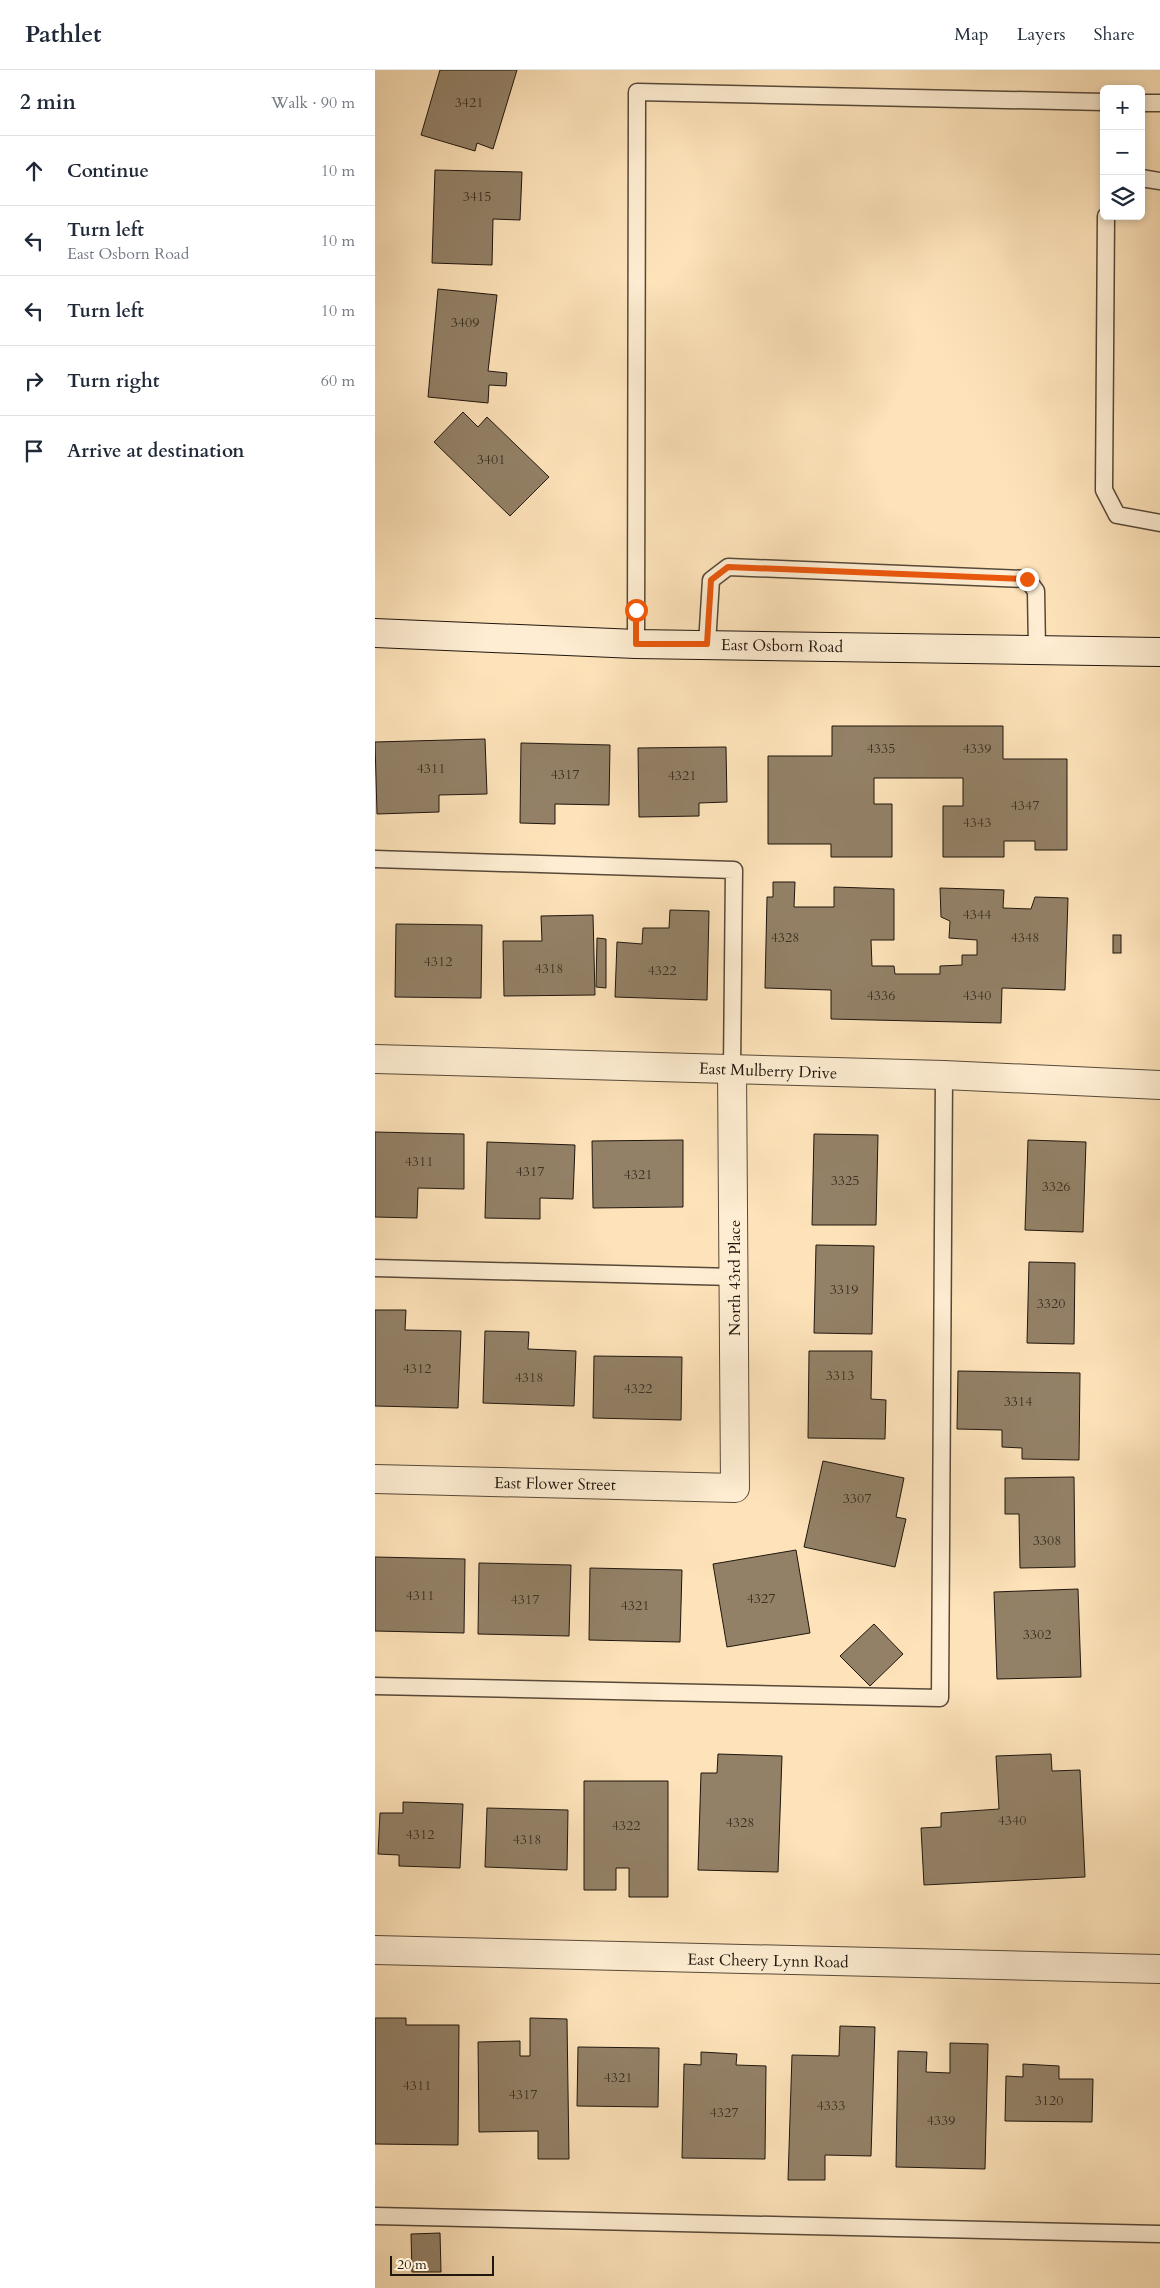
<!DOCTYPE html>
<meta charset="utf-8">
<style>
body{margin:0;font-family:Cardo,serif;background:#f2f2f3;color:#1f2937}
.controls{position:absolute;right:15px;top:15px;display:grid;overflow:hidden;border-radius:8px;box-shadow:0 2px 8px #0003}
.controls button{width:45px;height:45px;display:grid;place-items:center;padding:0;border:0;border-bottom:1px solid #e0e1e3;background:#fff;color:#1f2937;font:25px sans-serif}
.scale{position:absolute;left:15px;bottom:12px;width:104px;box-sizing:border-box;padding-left:5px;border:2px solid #1f160d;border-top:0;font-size:14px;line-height:18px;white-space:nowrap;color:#1f160d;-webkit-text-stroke:4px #feedd2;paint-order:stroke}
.stop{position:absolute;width:15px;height:15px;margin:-11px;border:4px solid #ea580c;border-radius:50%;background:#fff}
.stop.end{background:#ea580c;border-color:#fff;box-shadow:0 1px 5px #0008}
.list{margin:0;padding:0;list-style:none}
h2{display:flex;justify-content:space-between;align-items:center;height:65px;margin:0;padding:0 20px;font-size:21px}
h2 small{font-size:16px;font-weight:400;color:#747a83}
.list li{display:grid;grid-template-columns:32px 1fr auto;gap:15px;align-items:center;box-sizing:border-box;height:70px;padding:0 20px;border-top:1px solid #e0e1e3}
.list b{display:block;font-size:19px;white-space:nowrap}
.list p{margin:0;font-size:16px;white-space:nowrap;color:#747a83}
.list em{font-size:16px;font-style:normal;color:#747a83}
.icon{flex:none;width:28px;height:28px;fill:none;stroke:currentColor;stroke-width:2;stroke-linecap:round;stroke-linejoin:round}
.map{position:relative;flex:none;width:785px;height:2218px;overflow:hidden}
header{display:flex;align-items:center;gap:30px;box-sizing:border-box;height:70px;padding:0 25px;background:#fff;border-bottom:1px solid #e0e1e3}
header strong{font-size:24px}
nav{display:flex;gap:28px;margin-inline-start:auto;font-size:18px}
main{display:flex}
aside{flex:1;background:#fff}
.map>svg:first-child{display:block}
.building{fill:#938167;stroke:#1f160d}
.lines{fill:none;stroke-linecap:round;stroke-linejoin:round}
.lane-casing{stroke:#574938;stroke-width:19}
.street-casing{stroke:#574938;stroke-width:30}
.secondary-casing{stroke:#1f160d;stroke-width:30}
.lane{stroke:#feedd2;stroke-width:16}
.street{stroke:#feedd2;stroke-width:28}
.secondary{stroke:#feedd2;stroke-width:28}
.route{stroke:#ea580c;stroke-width:6}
.labels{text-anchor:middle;stroke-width:4;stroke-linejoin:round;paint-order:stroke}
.number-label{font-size:14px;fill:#3c3124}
.street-label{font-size:16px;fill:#1f160d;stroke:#feedd2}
</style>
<header>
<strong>Pathlet</strong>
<nav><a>Map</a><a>Layers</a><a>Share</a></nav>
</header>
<main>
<aside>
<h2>2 min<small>Walk · 90 m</small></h2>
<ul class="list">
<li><svg class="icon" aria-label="ahead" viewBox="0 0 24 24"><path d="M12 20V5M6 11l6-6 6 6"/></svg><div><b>Continue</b></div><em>10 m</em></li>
<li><svg class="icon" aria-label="left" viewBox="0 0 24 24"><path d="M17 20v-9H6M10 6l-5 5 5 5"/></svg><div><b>Turn left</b><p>East Osborn Road</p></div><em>10 m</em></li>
<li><svg class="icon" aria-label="left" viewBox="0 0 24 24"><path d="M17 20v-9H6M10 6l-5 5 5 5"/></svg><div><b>Turn left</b></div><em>10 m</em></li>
<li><svg class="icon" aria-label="right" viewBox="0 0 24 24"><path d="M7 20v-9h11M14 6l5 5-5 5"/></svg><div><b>Turn right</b></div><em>60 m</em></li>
<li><svg class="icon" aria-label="arrive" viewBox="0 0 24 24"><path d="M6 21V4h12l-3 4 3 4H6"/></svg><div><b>Arrive at destination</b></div></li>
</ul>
</aside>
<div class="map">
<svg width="785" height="2218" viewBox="0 0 785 2218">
<rect width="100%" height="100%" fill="#fee3ba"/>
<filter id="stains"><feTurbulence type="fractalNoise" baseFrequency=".004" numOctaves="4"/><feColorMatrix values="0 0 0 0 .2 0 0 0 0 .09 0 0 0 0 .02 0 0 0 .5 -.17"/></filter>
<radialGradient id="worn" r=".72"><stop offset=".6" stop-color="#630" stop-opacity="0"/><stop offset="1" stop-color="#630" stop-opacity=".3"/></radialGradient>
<g class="building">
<path d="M65 0H142L118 79 102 73 100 81 46 65Z"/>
<path d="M60 100 147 102 145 150 118 149 117 195 57 193Z"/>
<path d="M63 219 122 225 113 301 132 303 131 316 114 315 113 333 53 327Z"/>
<path d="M88 342 103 357 112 347 174 407 135 446 59 372Z"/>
<path d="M457 656H628V689H692V780H660V771H629V787H568V736H588V708H499V734H517V787H456V774H393V686H457Z"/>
<path d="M110 669 112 724 64 725V742L2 744 0 672Z"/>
<path d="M146 673 235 675 234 735 180 734V754L145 753Z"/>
<path d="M351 677 352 732 324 733V746L264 747 263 678Z"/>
<path d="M398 812H420L419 837H459V817L519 819V870H496L497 896H519L520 904H565V896L587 895V885H602V870L574 868 575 851 566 847 565 818 629 820 628 838 656 839 660 827 693 828 690 920 627 918 626 953 456 949V920L390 918 392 827H398Z"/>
<path d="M295 840 334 841 332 930 240 927 242 872 267 874 268 858H294Z"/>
<path d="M218 845 220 925 129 926 128 871H167L166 846Z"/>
<path d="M21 854 107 855 106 928 20 927Z"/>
<rect x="738" y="865" width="8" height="18"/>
<path d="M222 868 231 869V918L221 917Z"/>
<path d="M0 1062 89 1064V1119L43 1118 42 1148 0 1147Z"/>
<path d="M439 1064 503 1065 501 1155H437Z"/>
<path d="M308 1070V1137L218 1138 217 1071Z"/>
<path d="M653 1070 711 1072 708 1162 650 1160Z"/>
<path d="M112 1072 200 1075 198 1129 165 1128V1149L110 1148Z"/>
<path d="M441 1175 499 1176 497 1264 439 1263Z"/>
<path d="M654 1192 700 1193 699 1274 652 1273Z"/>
<path d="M0 1240H31L30 1260 86 1261 83 1338 0 1336Z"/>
<path d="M110 1261 154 1262 153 1279 201 1281 199 1336 108 1333Z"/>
<path d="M434 1281H497L496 1329 511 1330 510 1369 433 1368Z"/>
<path d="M219 1286 307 1287 306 1350 218 1348Z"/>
<path d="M583 1301 705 1303 704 1390 647 1389V1378L627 1377V1360L582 1359Z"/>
<path d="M448 1391 529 1408 521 1447 531 1449 520 1497 429 1477Z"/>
<path d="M699 1407 700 1497 645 1498 644 1444H630V1408Z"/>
<path d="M421 1480 435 1563 352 1577 338 1494Z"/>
<path d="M0 1487 90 1489 89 1563 0 1561Z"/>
<path d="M104 1493 196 1495 194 1566 103 1564Z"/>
<path d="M215 1498 307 1500 305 1572 214 1570Z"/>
<path d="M703 1519 706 1607 622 1609 619 1522Z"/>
<path d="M499 1554 528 1584 495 1616 465 1586Z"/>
<path d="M343 1684 407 1686 403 1802 323 1800 326 1703H342Z"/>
<path d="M676 1684 677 1701 705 1700 710 1807 549 1815 546 1758 566 1757V1743L624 1739 621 1686Z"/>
<path d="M209 1711H293V1827H254V1798H241V1820H209Z"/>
<path d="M28 1732 88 1734 85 1798 24 1796V1785L3 1784 5 1743H28Z"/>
<path d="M112 1738 193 1740 192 1800 110 1797Z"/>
<path d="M0 1948H31V1955H84L83 2075 0 2074Z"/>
<path d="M155 1948 192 1949 194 2089H163V2061L104 2062 103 1972 145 1971V1986H155Z"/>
<path d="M465 1956 500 1957 496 2086 450 2085V2110H413L417 1985 464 1986Z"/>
<path d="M575 1973 613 1974 610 2099 521 2097 523 1981 552 1982 551 2002 575 2003Z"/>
<path d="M203 1977 284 1978 283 2037 202 2036Z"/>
<path d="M326 1982 362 1984 361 1995 391 1996 390 2089 307 2088 309 1994 326 1995Z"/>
<path d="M648 1994 684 1996V2009H718L717 2052 630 2051 631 2006 648 2007Z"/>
<path d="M65 2163 66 2202H37L36 2164Z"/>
</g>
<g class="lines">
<defs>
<g id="lane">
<path d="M766 33H785"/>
<path d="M766 108 785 111"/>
<path d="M731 146 729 420 742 445 785 453"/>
<path d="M261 574 262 22 729 32"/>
<path d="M332 574 336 510 353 497 652 509 661 521 662 579"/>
<path d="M0 789 359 800 357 999"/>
<path d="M0 1198 359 1207"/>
<path d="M0 1616 565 1628 569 1005"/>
<path d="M0 2146 785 2164"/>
</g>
<g id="street">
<path d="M0 989 569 1005 785 1015"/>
<path d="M0 1409 360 1418 357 999"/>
<path d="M0 1880 785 1899"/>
</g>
<path id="secondary" d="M0 563 261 574 785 582"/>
</defs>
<use href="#lane" class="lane-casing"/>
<use href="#street" class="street-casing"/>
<use href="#secondary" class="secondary-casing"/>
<use href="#lane" class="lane"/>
<use href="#street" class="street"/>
<use href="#secondary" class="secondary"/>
</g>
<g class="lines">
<path class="route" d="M261 540V574H332L336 510 353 497 652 509"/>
</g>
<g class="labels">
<g class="number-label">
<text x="94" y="37">3421</text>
<text x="102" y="131">3415</text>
<text x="90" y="257">3409</text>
<text x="116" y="394">3401</text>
<text x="506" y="683">4335</text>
<text x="602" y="683">4339</text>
<text x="56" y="703">4311</text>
<text x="190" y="709">4317</text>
<text x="307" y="710">4321</text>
<text x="650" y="740">4347</text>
<text x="602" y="757">4343</text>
<text x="602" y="849">4344</text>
<text x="410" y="872">4328</text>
<text x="650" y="872">4348</text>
<text x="63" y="896">4312</text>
<text x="174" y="903">4318</text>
<text x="287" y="905">4322</text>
<text x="506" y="930">4336</text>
<text x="602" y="930">4340</text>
<text x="44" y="1096">4311</text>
<text x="155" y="1106">4317</text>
<text x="263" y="1109">4321</text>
<text x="470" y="1115">3325</text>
<text x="681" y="1121">3326</text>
<text x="469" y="1224">3319</text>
<text x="676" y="1238">3320</text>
<text x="42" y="1303">4312</text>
<text x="465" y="1310">3313</text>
<text x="154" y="1312">4318</text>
<text x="263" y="1323">4322</text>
<text x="643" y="1336">3314</text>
<text x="482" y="1433">3307</text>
<text x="672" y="1475">3308</text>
<text x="45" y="1530">4311</text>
<text x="386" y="1533">4327</text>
<text x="150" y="1534">4317</text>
<text x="260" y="1540">4321</text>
<text x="662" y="1569">3302</text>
<text x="637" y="1755">4340</text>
<text x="365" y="1757">4328</text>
<text x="251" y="1760">4322</text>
<text x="45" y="1769">4312</text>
<text x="152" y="1774">4318</text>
<text x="243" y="2012">4321</text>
<text x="42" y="2020">4311</text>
<text x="148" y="2029">4317</text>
<text x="674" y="2035">3120</text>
<text x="456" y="2040">4333</text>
<text x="349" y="2047">4327</text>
<text x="566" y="2055">4339</text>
</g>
<g class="street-label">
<text transform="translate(407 575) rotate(1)" y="6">East Osborn Road</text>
<text transform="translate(393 1000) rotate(2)" y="6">East Mulberry Drive</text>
<text transform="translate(359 1208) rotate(-90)" y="6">North 43rd Place</text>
<text transform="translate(180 1413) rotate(1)" y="6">East Flower Street</text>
<text transform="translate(393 1890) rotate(1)" y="6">East Cheery Lynn Road</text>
</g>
</g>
<rect width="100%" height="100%" filter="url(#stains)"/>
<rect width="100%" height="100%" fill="url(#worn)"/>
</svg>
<div class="controls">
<button>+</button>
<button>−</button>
<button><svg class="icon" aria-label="layers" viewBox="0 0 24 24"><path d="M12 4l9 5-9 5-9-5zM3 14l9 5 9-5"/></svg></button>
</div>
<div class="scale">20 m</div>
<div class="stop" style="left:261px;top:540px"></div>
<div class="stop end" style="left:652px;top:509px"></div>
</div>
</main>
